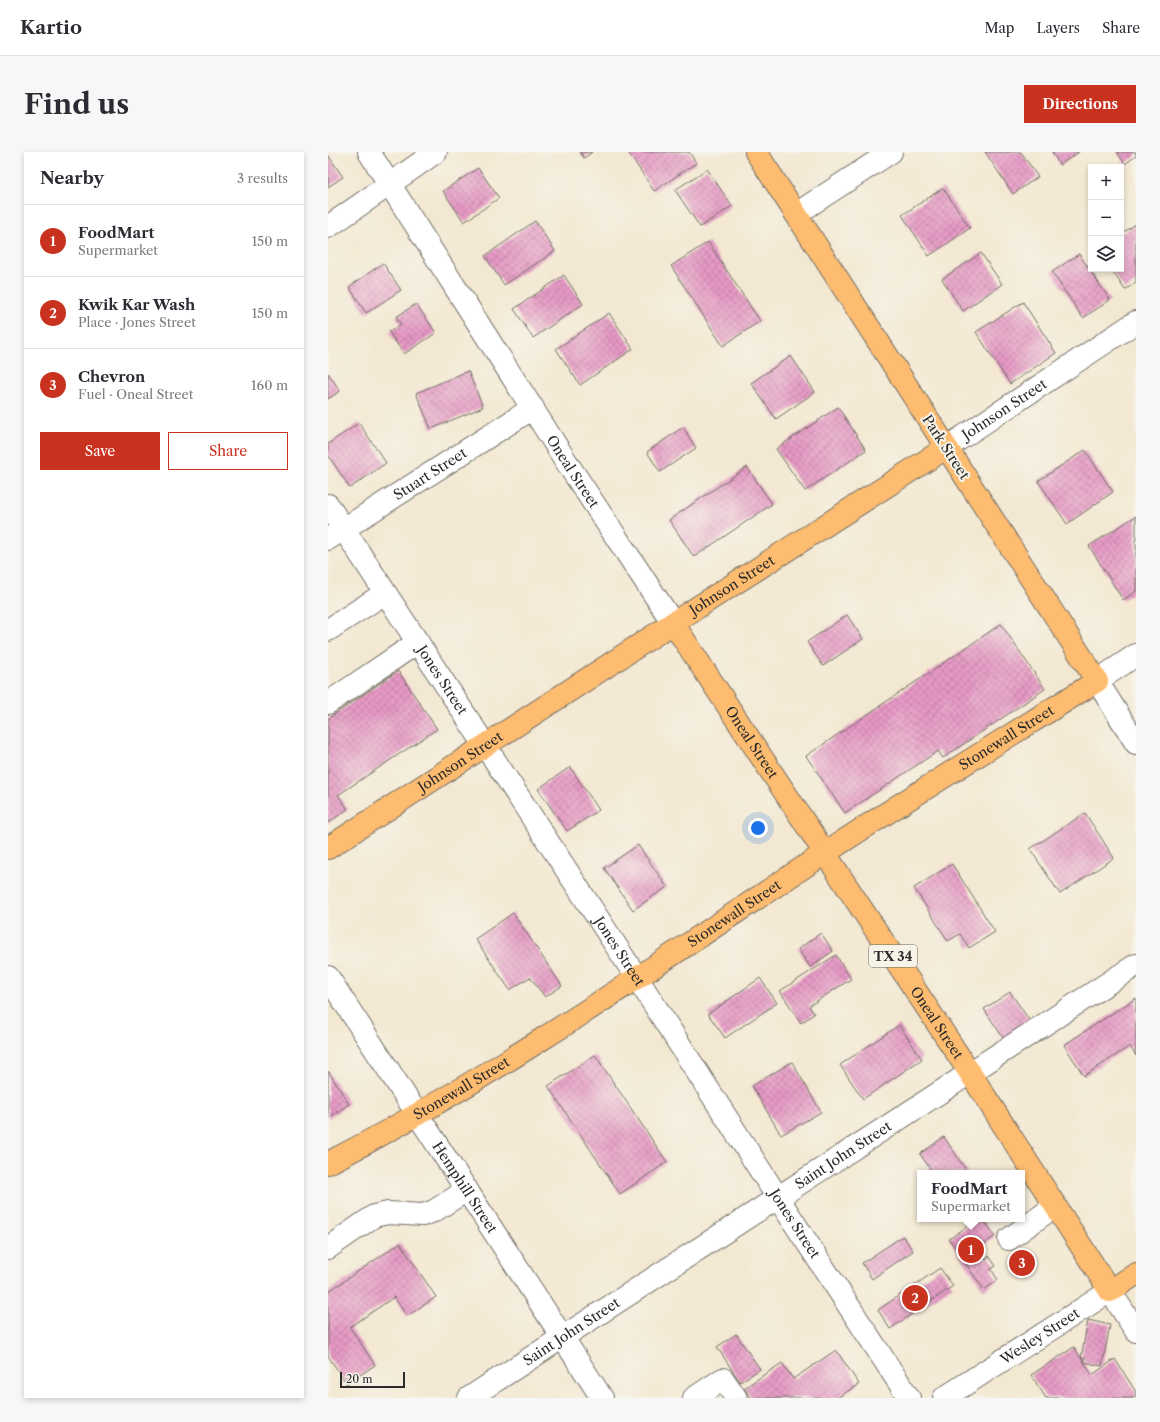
<!DOCTYPE html>
<meta charset="utf-8">
<style>
body{margin:0;font-family:"Libre Caslon Text",serif;background:#f7f7f7;color:#2b2b33}
.controls{position:absolute;right:12px;top:12px;display:grid;overflow:hidden;border-radius:0px;box-shadow:0 2px 6px #0003}
.controls button{width:36px;height:36px;display:grid;place-items:center;padding:0;border:0;border-bottom:1px solid #e1e1e2;background:#fff;color:#2b2b33;font:20px sans-serif}
.scale{position:absolute;left:12px;bottom:10px;width:65px;box-sizing:border-box;padding-left:4px;border:2px solid #2b2b2b;border-top:0;font-size:11px;line-height:14px;white-space:nowrap;color:#2b2b2b;-webkit-text-stroke:3px #f7f3e8;paint-order:stroke}
.you{position:absolute;left:430px;top:676px;width:14px;height:14px;margin:-10px;border:3px solid #fff;border-radius:50%;background:#1a73e8;box-shadow:0 0 0 6px #1a73e833}
.badge{display:grid;place-items:center;width:26px;height:26px;border-radius:50%;background:#c8321e;color:#fff;font-size:13px;font-weight:700}
.pin{position:absolute;translate:-50% -50%;border:2px solid #fff;box-shadow:0 1px 4px #0006}
.popup{position:absolute;left:589px;top:1018px;width:108px;height:52px;box-sizing:border-box;display:grid;place-content:center;border-radius:0px;background:#fff;filter:drop-shadow(0 1px 3px #0005);font-size:13px;white-space:nowrap;color:#7c7c81}
.popup b{font-size:15px;color:#2b2b33}
.popup::after{content:'';position:absolute;left:50%;top:100%;margin-left:-8px;border:8px solid transparent;border-top-color:#fff}
.list{margin:0;padding:0;list-style:none}
h2{display:flex;justify-content:space-between;align-items:center;height:52px;margin:0;padding:0 16px;font-size:17px}
h2 small{font-size:13px;font-weight:400;color:#7c7c81}
.list li{display:grid;grid-template-columns:26px 1fr auto;gap:12px;align-items:center;box-sizing:border-box;height:72px;padding:0 16px;border-top:1px solid #e1e1e2}
.list b{display:block;font-size:15px;white-space:nowrap}
.list p{margin:0;font-size:13px;white-space:nowrap;color:#7c7c81}
.list em{font-size:13px;font-style:normal;color:#7c7c81}
.actions{display:flex;gap:8px;padding:12px 16px}
.actions a{flex:1;padding:9px 0;border:1px solid #c8321e;border-radius:0px;text-align:center;font-size:14px;color:#c8321e}
.actions .main{background:#c8321e;color:#fff}
.icon{flex:none;width:22px;height:22px;fill:none;stroke:currentColor;stroke-width:2;stroke-linecap:round;stroke-linejoin:round}
.map{position:relative;flex:none;width:808px;height:1246px;overflow:hidden;border-radius:0px}
header{display:flex;align-items:center;gap:24px;box-sizing:border-box;height:56px;padding:0 20px;background:#fff;border-bottom:1px solid #e1e1e2}
header strong{font-size:19px}
nav{display:flex;gap:22px;margin-inline-start:auto;font-size:14px}
.intro{display:flex;align-items:center;justify-content:space-between;box-sizing:border-box;height:96px;padding:0 24px}
h1{margin:0;font-size:28px}
.button{padding:10px 18px;border-radius:0px;background:#c8321e;color:#fff;font-size:14px;font-weight:700}
main{display:flex;gap:24px;padding:0 24px}
aside{flex:1;background:#fff;border-radius:0px;box-shadow:0 2px 6px #0003}
.map>svg:first-child{display:block}
.building{fill:url(#building-cross-hatch)}
.lines{fill:none;stroke-linecap:round;stroke-linejoin:round}
.minor-casing{stroke:#716d65;stroke-width:24}
.major-casing{stroke:#716d65;stroke-width:24}
.minor{stroke:#fff;stroke-width:22}
.major{stroke:#fdbc70;stroke-width:22}
.labels{text-anchor:middle;stroke-width:4;stroke-linejoin:round;paint-order:stroke}
.shield{fill:#f7f3e8;stroke:#686764;stroke-width:1}
.shield-label{font-size:13px;font-weight:bold;fill:#2b2b2b}
.street-label{font-size:14px;fill:#2b2b2b;stroke:#f7f3e8}
</style>
<header>
<strong>Kartio</strong>
<nav><a>Map</a><a>Layers</a><a>Share</a></nav>
</header>
<div class="intro"><h1>Find us</h1><a class="button">Directions</a></div>
<main>
<aside>
<h2>Nearby<small>3 results</small></h2>
<ul class="list">
<li><span class="badge">1</span><div><b>FoodMart</b><p>Supermarket</p></div><em>150 m</em></li>
<li><span class="badge">2</span><div><b>Kwik Kar Wash</b><p>Place · Jones Street</p></div><em>150 m</em></li>
<li><span class="badge">3</span><div><b>Chevron</b><p>Fuel · Oneal Street</p></div><em>160 m</em></li>
</ul>
<div class="actions"><a class="main">Save</a><a>Share</a></div>
</aside>
<div class="map">
<svg width="808" height="1246" viewBox="0 0 808 1246">
<defs>
<pattern id="building-cross-hatch" width="8" height="8" patternUnits="userSpaceOnUse"><rect width="8" height="8" fill="#e699c5"/><path d="M0 0l8 8M0 8l8-8" fill="none" stroke="#bb7da0"/></pattern>
</defs>
<rect width="100%" height="100%" fill="#f7f3e8"/>
<filter id="ink" filterUnits="userSpaceOnUse"><feTurbulence type="fractalNoise" baseFrequency=".025" numOctaves="2"/><feDisplacementMap in="SourceGraphic" scale="8" xChannelSelector="R" yChannelSelector="G"/><feConvolveMatrix kernelMatrix="1 2 1 2 8 2 1 2 1" color-interpolation-filters="sRGB"/></filter>
<filter id="wash" filterUnits="userSpaceOnUse"><feTurbulence type="fractalNoise" baseFrequency=".012" numOctaves="4" result="noise"/><feDisplacementMap in="SourceGraphic" scale="16" xChannelSelector="R" yChannelSelector="G"/><feGaussianBlur stdDeviation="0.9" result="paint"/><feColorMatrix in="noise" values="0 0 0 0 0 0 0 0 0 0 0 0 0 0 0 0 0 1.4 0 .05"/><feComposite in="paint" operator="in"/></filter>
<g filter="url(#wash)">
<rect width="100%" height="100%" fill="#f3e8d2"/>
<g id="blocks">
<g class="building">
<path d="M252 0H264L256 6Z"/>
<path d="M300 0H361L368 11 326 39Z"/>
<path d="M657 0H693L710 25 685 42Z"/>
<path d="M724 0H751L732 13Z"/>
<path d="M789 0H808V4L797 12Z"/>
<path d="M0 3 15 25 0 35Z"/>
<path d="M150 16 171 46 136 70 115 39Z"/>
<path d="M379 17 404 54 372 75 347 38Z"/>
<path d="M615 36 642 76 601 104 574 63Z"/>
<path d="M207 69 227 99 176 133 157 104Z"/>
<path d="M808 72V130L797 138 783 117H793V82Z"/>
<path d="M380 90 432 169 395 194 343 114Z"/>
<path d="M653 101 674 132 635 159 614 127Z"/>
<path d="M751 102 782 148 755 166 724 120Z"/>
<path d="M55 111 73 138 38 161 21 135Z"/>
<path d="M236 123 255 152 205 186 186 157Z"/>
<path d="M695 150 728 201 682 232 648 180Z"/>
<path d="M88 152 108 181 76 202 61 180 73 172 68 165Z"/>
<path d="M281 161 305 197 252 233 228 197Z"/>
<path d="M463 204 487 240 448 267 423 231Z"/>
<path d="M140 219 155 255 103 277 88 241Z"/>
<path d="M0 221 12 239 0 247Z"/>
<path d="M510 255 538 298 477 339 448 297Z"/>
<path d="M31 271 58 311 22 336 0 303V292Z"/>
<path d="M355 275 368 296 332 320 319 300Z"/>
<path d="M757 298 785 340 739 372 710 329Z"/>
<path d="M419 315 444 352 366 405 341 368Z"/>
<path d="M808 364V388L806 389 808 393V439L795 448 761 394Z"/>
<path d="M519 463 535 487 495 514 479 490Z"/>
<path d="M673 472 717 537 615 606 610 599 517 661 478 604Z"/>
<path d="M70 519 109 577 10 643 20 657 0 671V567Z"/>
<path d="M242 615 271 658 239 679 210 637Z"/>
<path d="M757 661 786 706 732 742 702 697Z"/>
<path d="M310 693 339 735 305 758 276 716Z"/>
<path d="M624 712 667 780 641 796 632 782 620 789 586 736Z"/>
<path d="M185 761 234 834 217 845 202 825 182 838 147 787Z"/>
<path d="M493 781 505 799 482 815 470 797Z"/>
<path d="M508 803 523 827 481 854 486 862 473 871 452 839Z"/>
<path d="M432 826 449 851 397 886 380 862Z"/>
<path d="M682 840 704 872 678 890 656 857Z"/>
<path d="M808 846V904L802 894 756 924 736 893Z"/>
<path d="M571 873 594 907 535 947 512 913Z"/>
<path d="M267 903 339 1010 292 1042 220 934Z"/>
<path d="M464 910 493 960 453 983 424 934Z"/>
<path d="M0 919 21 952 0 966Z"/>
<path d="M616 985 640 1021H605L592 1002Z"/>
<path d="M650 1067H655L667 1084 657 1092V1108L661 1104 668 1114 663 1117 670 1128 656 1138 621 1087Z"/>
<path d="M575 1084 585 1099 544 1127 534 1111Z"/>
<path d="M72 1091 108 1145 79 1164 66 1145 22 1175 47 1213 19 1232 0 1204V1140Z"/>
<path d="M612 1116 625 1134 562 1177 550 1158Z"/>
<path d="M760 1168 782 1173 774 1214 756 1210 757 1206H753Z"/>
<path d="M408 1182 432 1217 412 1230 389 1195Z"/>
<path d="M746 1195 764 1223 787 1207 808 1240V1244L805 1246H718L703 1223Z"/>
<path d="M508 1198 531 1232 509 1246H423L416 1236 454 1211 465 1227Z"/>
</g>
</g>
</g>
<g filter="url(#ink)">
<use href="#blocks" fill-opacity="0" stroke="#716d65" stroke-width="1"/>
<g class="lines">
<defs>
<g id="minor">
<path id="s1" d="M41 0 243 317 345 471"/>
<path d="M468 62 563 0"/>
<path d="M0 75 108 0"/>
<path id="s2" d="M618 296 808 170"/>
<path id="s3" d="M0 353 309 826 450 1046 581 1246"/>
<path id="s4" d="M0 387 205 256"/>
<path d="M0 478 57 441"/>
<path d="M808 503 769 529 808 591"/>
<path d="M0 551 90 490"/>
<path id="s5" d="M0 825 274 1246"/>
<path d="M681 1087 727 1054"/>
<path d="M0 1096 46 1064 60 1061 95 1063 106 1059 139 1038"/>
<path id="s6" d="M141 1246 808 813"/>
<path d="M366 1246 395 1227 408 1246"/>
<path id="s7" d="M616 1246 782 1139 808 1179"/>
</g>
<g id="major">
<path id="s8" d="M345 471 642 921 782 1139 808 1122"/>
<path id="s9" d="M0 696 345 471 618 296"/>
<path id="s10" d="M0 1011C170 923 328 813 488 707 580 646 675 588 769 529L428 0"/>
</g>
</defs>
<use href="#minor" class="minor-casing"/>
<use href="#major" class="major-casing"/>
<use href="#minor" class="minor"/>
<use href="#major" class="major"/>
</g>
</g>
<g class="labels">
<rect class="shield" x="541" y="793" width="48" height="22" rx="3"/>
<g class="shield-label">
<text x="565" y="809">TX 34</text>
</g>
<g class="street-label">
<text dy="5" stroke="none"><textPath href="#s2" startOffset="70">Johnson Street</textPath></text>
<text transform="translate(618 295) rotate(57)" y="5">Park Street</text>
<text dy="5" stroke="none"><textPath href="#s1" startOffset="379">Oneal Street</textPath></text>
<text dy="5" stroke="none"><textPath href="#s4" startOffset="121">Stuart Street</textPath></text>
<text dy="5" stroke="none"><textPath href="#s9" startOffset="482">Johnson Street</textPath></text>
<text dy="5" stroke="none"><textPath href="#s3" startOffset="209">Jones Street</textPath></text>
<text dy="5" stroke="none"><textPath href="#s10" startOffset="801">Stonewall Street</textPath></text>
<text dy="5" stroke="none"><textPath href="#s8" startOffset="143">Oneal Street</textPath></text>
<text dy="5" stroke="none"><textPath href="#s9" startOffset="158">Johnson Street</textPath></text>
<text dy="5" stroke="none"><textPath href="#s10" startOffset="477">Stonewall Street</textPath></text>
<text dy="5" stroke="none"><textPath href="#s3" startOffset="533">Jones Street</textPath></text>
<text dy="5" stroke="none"><textPath href="#s8" startOffset="479">Oneal Street</textPath></text>
<text dy="5" stroke="none"><textPath href="#s10" startOffset="153">Stonewall Street</textPath></text>
<text dy="5" stroke="none"><textPath href="#s6" startOffset="446">Saint John Street</textPath></text>
<text dy="5" stroke="none"><textPath href="#s5" startOffset="251">Hemphill Street</textPath></text>
<text dy="5" stroke="none"><textPath href="#s3" startOffset="857">Jones Street</textPath></text>
<text dy="5" stroke="none"><textPath href="#s6" startOffset="122">Saint John Street</textPath></text>
<text dy="5" stroke="none"><textPath href="#s7" startOffset="114">Wesley Street</textPath></text>
</g>
</g>
</svg>
<div class="controls">
<button>+</button>
<button>−</button>
<button><svg class="icon" aria-label="layers" viewBox="0 0 24 24"><path d="M12 4l9 5-9 5-9-5zM3 14l9 5 9-5"/></svg></button>
</div>
<div class="scale">20 m</div>
<div class="you"></div>
<div class="pin badge" style="left:643px;top:1098px">1</div>
<div class="popup"><b>FoodMart</b>Supermarket</div>
<div class="pin badge" style="left:587px;top:1146px">2</div>
<div class="pin badge" style="left:694px;top:1111px">3</div>
</div>
</main>
